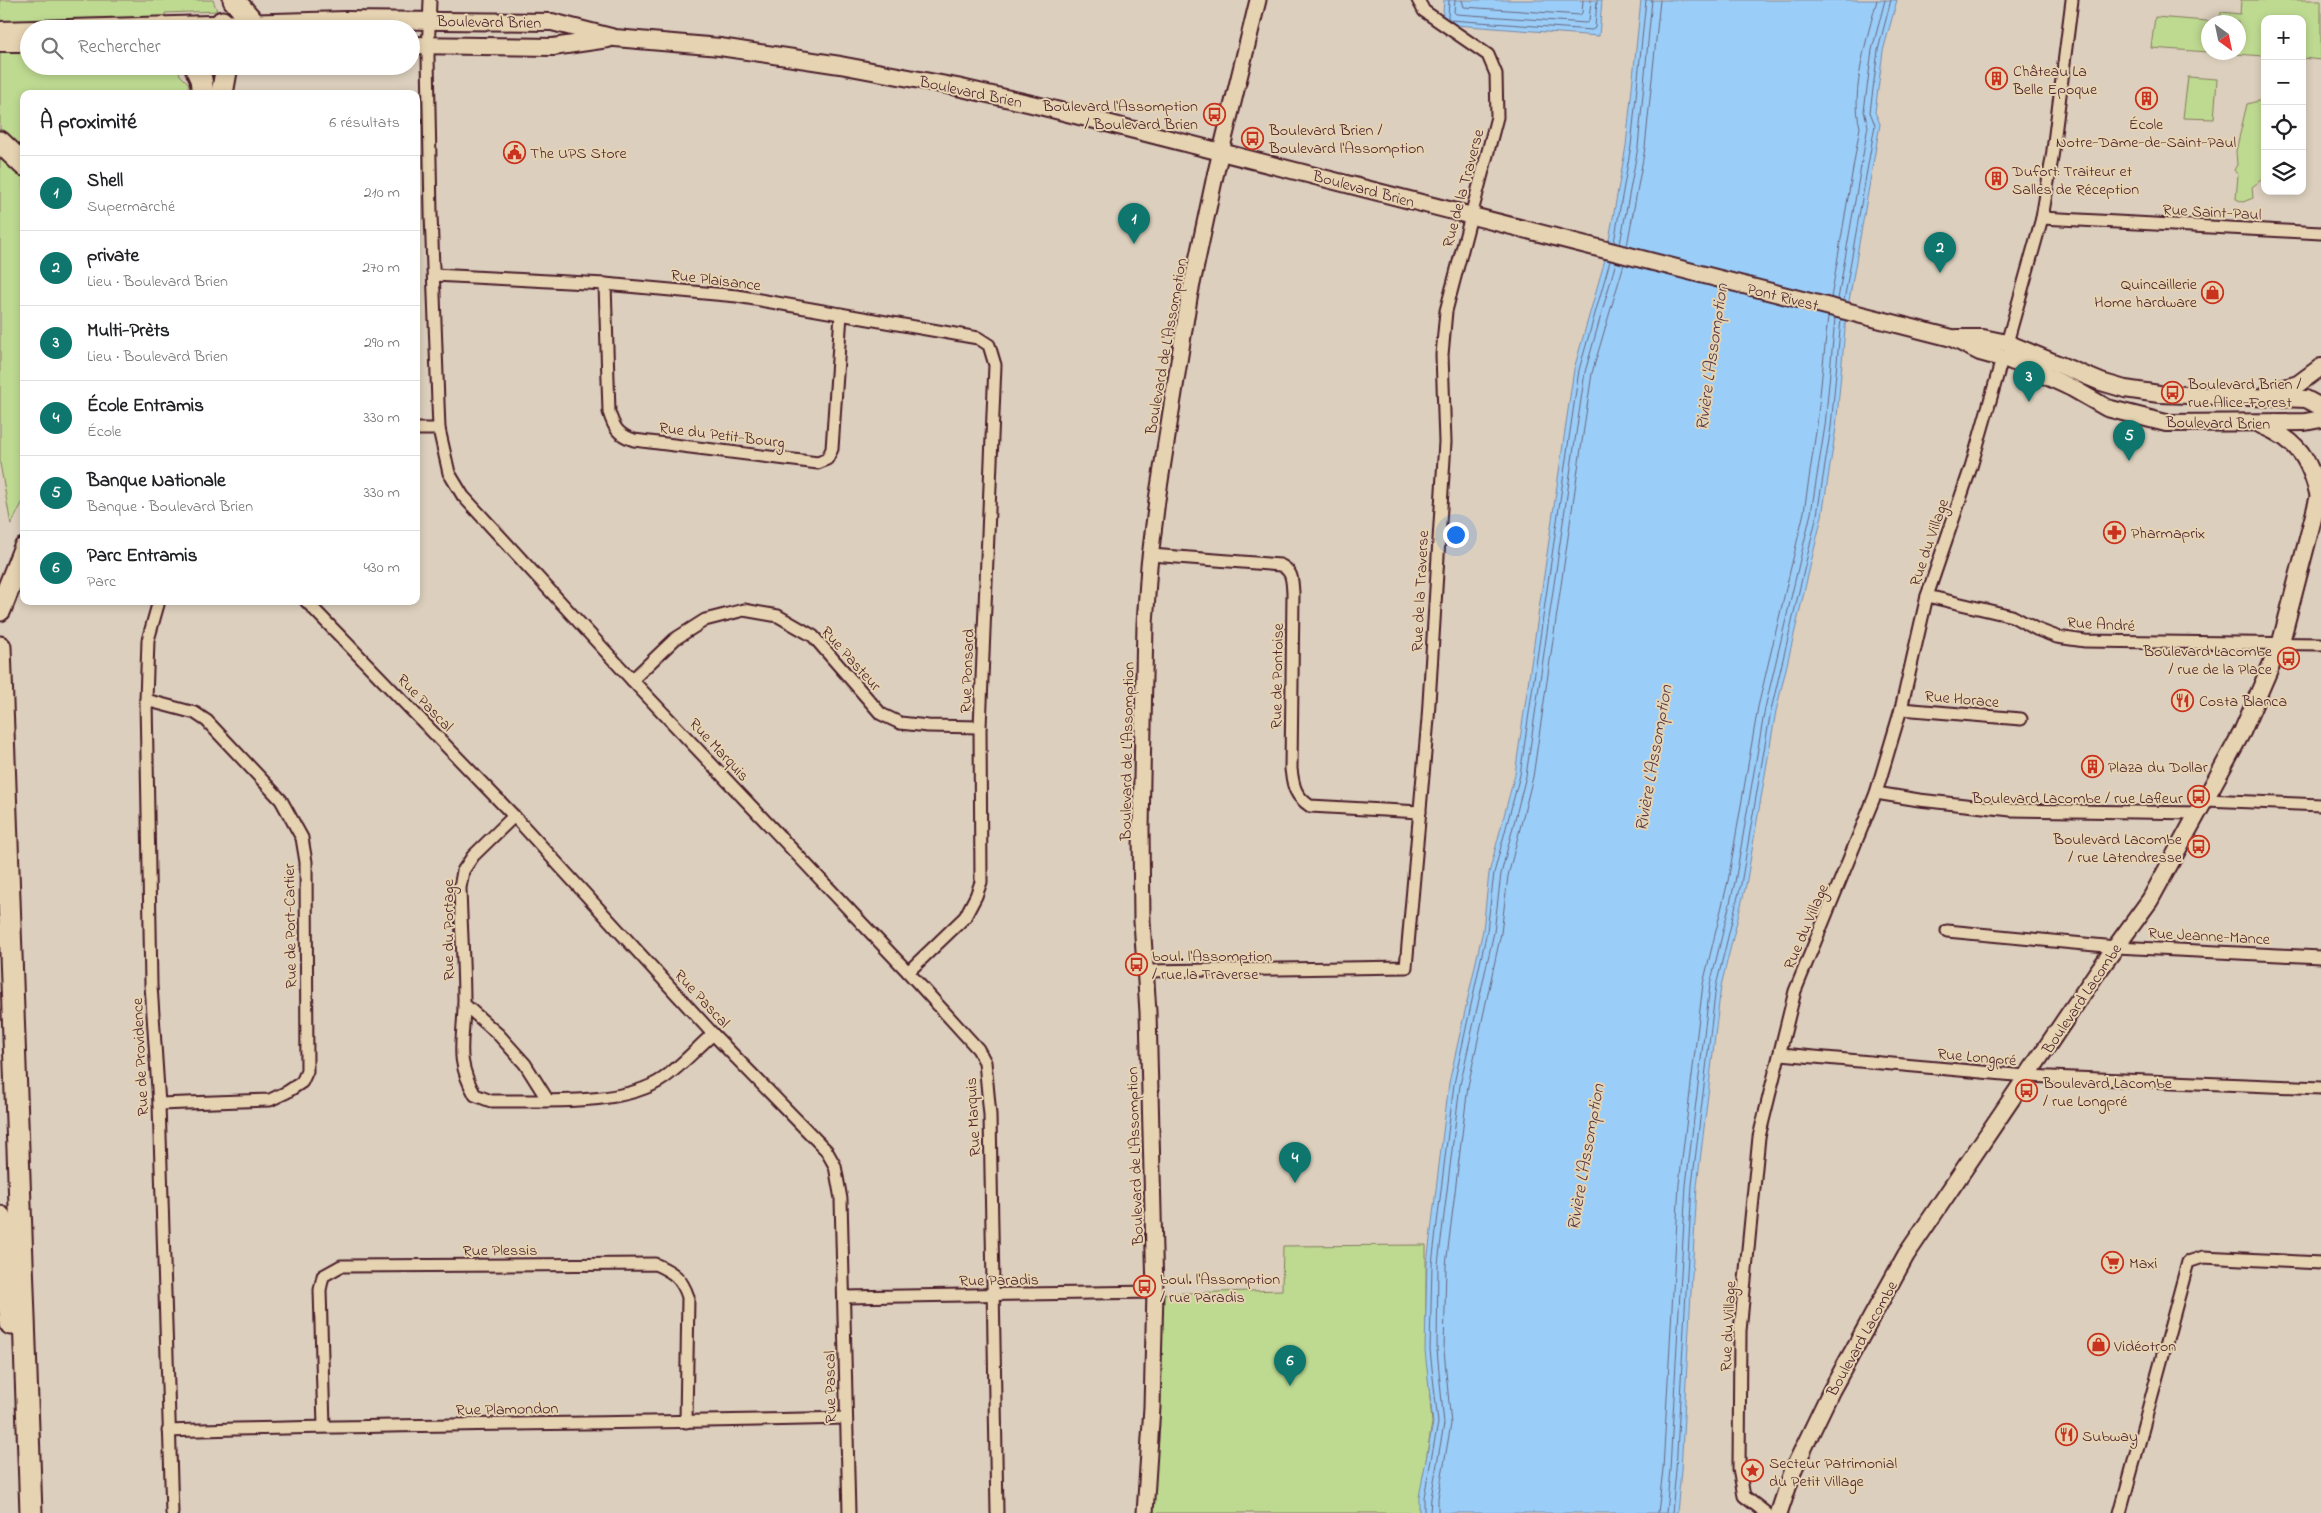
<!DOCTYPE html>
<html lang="fr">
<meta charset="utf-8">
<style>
body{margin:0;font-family:"Indie Flower",sans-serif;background:#f2f2f2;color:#202124}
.controls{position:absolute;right:15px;top:15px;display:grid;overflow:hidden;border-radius:10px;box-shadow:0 2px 8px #0003}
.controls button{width:45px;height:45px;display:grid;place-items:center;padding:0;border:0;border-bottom:1px solid #e0e0e0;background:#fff;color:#202124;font:25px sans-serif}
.compass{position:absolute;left:2201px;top:15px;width:45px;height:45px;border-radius:50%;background:#fff;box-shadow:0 2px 8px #0003;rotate:147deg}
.you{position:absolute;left:1455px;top:534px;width:18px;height:18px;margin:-12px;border:4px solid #fff;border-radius:50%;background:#1a73e8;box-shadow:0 0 0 8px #1a73e833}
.badge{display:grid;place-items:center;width:32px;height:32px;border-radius:50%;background:#0f766e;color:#fff;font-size:16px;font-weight:700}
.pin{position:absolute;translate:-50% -41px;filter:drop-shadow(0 1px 2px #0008)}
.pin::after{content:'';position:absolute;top:26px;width:18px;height:15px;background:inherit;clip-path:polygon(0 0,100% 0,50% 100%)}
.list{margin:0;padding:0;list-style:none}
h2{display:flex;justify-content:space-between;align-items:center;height:65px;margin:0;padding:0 20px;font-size:21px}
h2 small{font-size:16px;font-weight:400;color:#757577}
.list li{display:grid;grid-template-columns:32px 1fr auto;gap:15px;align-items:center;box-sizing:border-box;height:75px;padding:0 20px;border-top:1px solid #e0e0e0}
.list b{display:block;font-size:19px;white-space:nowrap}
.list p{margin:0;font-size:16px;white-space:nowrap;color:#757577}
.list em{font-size:16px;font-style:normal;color:#757577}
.icon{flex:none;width:28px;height:28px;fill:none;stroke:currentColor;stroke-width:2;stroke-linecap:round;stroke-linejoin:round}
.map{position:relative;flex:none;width:2321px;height:1513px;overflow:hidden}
.search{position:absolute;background:#fff;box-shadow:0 2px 8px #0003;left:20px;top:20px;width:400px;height:55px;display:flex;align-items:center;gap:12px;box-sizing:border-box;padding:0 18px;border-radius:28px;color:#757577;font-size:19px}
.panel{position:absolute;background:#fff;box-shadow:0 2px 8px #0003;left:20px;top:90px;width:400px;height:515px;border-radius:10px}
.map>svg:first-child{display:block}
.green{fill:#beda91;stroke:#847c5e}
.water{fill:#9acef8;stroke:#7a88a6}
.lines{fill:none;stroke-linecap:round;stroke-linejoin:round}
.shore{stroke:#6a657d;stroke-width:1}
.minor-casing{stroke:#4a1f2b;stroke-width:15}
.tertiary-casing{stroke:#4a1f2b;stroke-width:19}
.secondary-casing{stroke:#4a1f2b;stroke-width:20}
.motorway-casing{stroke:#4a1f2b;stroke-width:25}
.minor{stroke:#e6d3b1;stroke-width:11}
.tertiary{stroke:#e6d3b1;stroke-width:15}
.secondary{stroke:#e6d3b1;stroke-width:16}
.motorway{stroke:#e6d3b1;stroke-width:21}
.labels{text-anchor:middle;stroke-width:4;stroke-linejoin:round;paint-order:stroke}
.street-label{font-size:16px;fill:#4a1f2b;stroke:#e6d3b1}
.poi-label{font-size:16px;fill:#4a1f2b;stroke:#e6d3b1;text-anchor:start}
.water-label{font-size:18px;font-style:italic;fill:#56394a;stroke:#e6d3b1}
</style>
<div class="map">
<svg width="2321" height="1513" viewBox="0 0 2321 1513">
<rect width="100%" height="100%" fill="#dccfbd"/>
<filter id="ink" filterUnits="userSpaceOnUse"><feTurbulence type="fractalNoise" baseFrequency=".02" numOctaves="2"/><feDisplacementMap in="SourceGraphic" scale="10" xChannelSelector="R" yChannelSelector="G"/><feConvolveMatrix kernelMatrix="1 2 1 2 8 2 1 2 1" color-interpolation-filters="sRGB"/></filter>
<g filter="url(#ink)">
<g class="green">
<path d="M0 0H213L217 11 165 13 168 29H29V66H178L180 75 189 84 186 94H24V499L11 525 0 463Z"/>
<path d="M2241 0H2321V60L2302 58V19H2265V56L2220 53 2238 52V22H2208V52L2151 48 2155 17 2220 22 2221 12 2240 14Z"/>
<path d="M2188 77 2217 79 2214 119 2183 118Z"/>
<path d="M2258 101 2265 102V177L2252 187 2253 198 2243 202 2236 199 2238 175 2234 170 2237 165 2236 151 2247 104Z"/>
<path d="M1426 1245V1348L1432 1423 1420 1498 1419 1513H1145L1155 1294 1282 1290 1283 1246Z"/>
</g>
<g class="water">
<path d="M1444 0H1602L1599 36 1442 24Z"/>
<path d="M1641 0H1897L1883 51 1875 112 1880 124 1846 318 1836 428 1822 516 1776 711 1746 885 1721 986 1697 1186 1681 1470 1677 1513H1419V1497L1433 1423 1425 1351 1427 1264 1449 1083 1483 930 1489 873 1515 774 1574 369 1606 256 1626 146Z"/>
</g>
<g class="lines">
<g class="shore">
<path d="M1449 0 1448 17 1450 20 1592 30 1595 28 1597 0"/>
<path d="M1455 0 1454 12 1456 14 1586 23 1589 21 1591 0"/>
<path d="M1462 0 1464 7 1580 15 1582 13 1583 0"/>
<path d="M1614 242 1631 146 1646 0"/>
<path d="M1620 244 1638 147 1652 0"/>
<path d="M1627 246 1645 148 1660 0"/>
<path d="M1831 298 1860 127C1850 93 1868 34 1877 0"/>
<path d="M1838 299 1868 126 1864 111 1872 50 1885 0"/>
<path d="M1844 301 1875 125 1870 112 1878 50 1891 0"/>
<path d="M1424 1513V1497L1438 1423 1430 1350 1432 1264 1454 1084 1487 931 1494 873 1520 775 1579 370 1610 261"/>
<path d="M1430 1513 1431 1498 1444 1424 1437 1350 1438 1264 1460 1085 1494 932 1501 874 1526 776 1585 372 1616 262"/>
<path d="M1438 1513V1498L1451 1424 1444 1350 1446 1265 1468 1086 1501 933 1508 876 1533 777 1592 373 1624 264"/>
<path d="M1658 1513 1663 1469 1679 1184 1703 984 1728 881 1758 707 1804 512 1817 425 1828 316"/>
<path d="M1666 1513 1670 1469 1686 1185 1710 985 1735 882 1765 708 1811 513 1825 426 1835 318"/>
<path d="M1672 1513 1676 1470 1692 1185 1716 986 1741 884 1771 710 1817 515 1831 427 1841 319"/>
</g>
<defs>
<g id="minor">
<path d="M430 0 428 57 431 214 439 429 449 473 463 496 632 680 908 972 978 1049 985 1062 990 1115 997 1513"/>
<path d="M2042 218 2321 233"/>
<path d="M434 275 605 284 737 296 978 338 989 345 995 365 980 727 981 882 976 896 965 917 908 972"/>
<path d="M605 284 609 412C614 428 618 435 634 440L818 463 827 459 832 449 841 314"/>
<path d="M2007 343 2042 218 2052 158 2072 0"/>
<path d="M416 429H439"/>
<path d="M1151 555 1280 565C1293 571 1292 580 1293 593L1291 769C1293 786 1295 796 1310 806L1420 812"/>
<path d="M1927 596 2012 616 2036 629 2057 637 2085 641 2321 644"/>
<path d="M159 601 148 640 146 700 151 985 159 1104 172 1513"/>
<path d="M306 601 514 816 713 1034 826 1150 835 1166 841 1199 849 1513"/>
<path d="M632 680 675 639 705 620 744 610 778 616 813 636 881 714 900 723 928 726 980 727"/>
<path d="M146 700 195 713 207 721 281 800 302 838 306 862 307 1071 302 1082 287 1092 270 1100 159 1104"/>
<path d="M1901 709 2021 719"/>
<path d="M1876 793 1919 800 2011 810 2198 813"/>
<path d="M2206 800 2321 805"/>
<path d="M514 816 473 856 463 871 460 888C461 926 464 965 464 1003 464 1042 454 1058 475 1095L491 1101C541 1100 623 1107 664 1078 682 1065 697 1048 713 1034"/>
<path d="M1947 931 2116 947 2321 957"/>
<path d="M1146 971 1406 967 1428 719 1445 442 1442 355 1446 311 1497 117 1496 74 1488 55 1424 11 1418 0"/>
<path d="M464 1004 498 1034 525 1064 547 1099"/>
<path d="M1781 1054 2026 1076 2321 1088"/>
<path d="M844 1297 1155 1292"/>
<path d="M324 1426 320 1290 323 1276 341 1266 655 1264C673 1272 682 1278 688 1297L686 1422"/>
<path d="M168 1431C394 1424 620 1424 845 1418"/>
<path d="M1766 1513 1744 1496 1739 1469 1740 1331 1759 1137 1795 991 1876 793 1901 709 1927 596 1971 467 2002 359"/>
<path d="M2120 1513 2188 1262 2203 1257 2321 1263"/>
</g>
<path id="tertiary" d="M1145 1513 1152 1407 1155 1292 1148 1012 1142 921 1141 829 1145 624 1149 566 1157 500 1189 298 1215 176 1258 0"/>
<g id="secondary">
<path d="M0 30 345 20 552 22 615 38 720 47 840 65 957 87 1036 105 1952 338 1980 352 2009 360 2033 370 2072 388 2107 408 2166 423 2305 422 2321 419"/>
<path d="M0 43H29"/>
<path d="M411 45 553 47 608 39"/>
<path d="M1957 338H1983L2007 343 2101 382 2125 389 2159 394 2306 399 2321 407"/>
<path d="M2268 393 2298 384 2321 367"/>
<path d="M2261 425C2298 440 2310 459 2319 497"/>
<path d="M1779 1513 1794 1468 1831 1391 1906 1255 2096 974 2150 900 2242 732 2281 642 2321 488"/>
</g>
<g id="motorway">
<path d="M234 0 252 21"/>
<path d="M222 22 224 29"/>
<path d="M195 66 201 79 203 94"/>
<path d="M222 94 227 66"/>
<path d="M0 142 24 165"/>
<path d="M0 610 24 549"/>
<path d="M0 647 31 1513"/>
<path d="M0 1217 11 1324"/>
</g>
</defs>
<use href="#minor" class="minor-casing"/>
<use href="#tertiary" class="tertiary-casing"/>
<use href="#secondary" class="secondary-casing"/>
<use href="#motorway" class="motorway-casing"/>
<use href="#minor" class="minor"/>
<use href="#tertiary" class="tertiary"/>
<use href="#secondary" class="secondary"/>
<use href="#motorway" class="motorway"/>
</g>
</g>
<defs>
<symbol id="building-ring" viewBox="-11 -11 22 22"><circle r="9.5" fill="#e6d3b1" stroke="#c8321e" stroke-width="1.5"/><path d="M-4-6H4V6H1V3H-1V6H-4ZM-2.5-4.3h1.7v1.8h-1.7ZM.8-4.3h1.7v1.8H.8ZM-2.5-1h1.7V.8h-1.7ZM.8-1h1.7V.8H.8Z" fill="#c8321e"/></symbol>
<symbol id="bus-ring" viewBox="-11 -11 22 22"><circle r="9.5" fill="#e6d3b1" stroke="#c8321e" stroke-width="1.5"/><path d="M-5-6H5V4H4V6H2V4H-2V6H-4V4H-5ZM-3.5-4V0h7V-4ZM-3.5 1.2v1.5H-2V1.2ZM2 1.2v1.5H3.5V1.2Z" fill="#c8321e"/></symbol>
<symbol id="civic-ring" viewBox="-11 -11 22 22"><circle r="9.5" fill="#e6d3b1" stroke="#c8321e" stroke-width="1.5"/><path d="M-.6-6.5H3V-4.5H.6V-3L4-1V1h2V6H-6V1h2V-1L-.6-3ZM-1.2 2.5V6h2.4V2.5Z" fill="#c8321e"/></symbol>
<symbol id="shop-ring" viewBox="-11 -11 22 22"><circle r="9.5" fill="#e6d3b1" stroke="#c8321e" stroke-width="1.5"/><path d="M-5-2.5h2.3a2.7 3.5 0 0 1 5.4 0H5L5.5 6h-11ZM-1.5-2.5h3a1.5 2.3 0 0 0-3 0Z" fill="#c8321e"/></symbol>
<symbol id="pharmacy-ring" viewBox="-11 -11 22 22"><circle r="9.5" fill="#e6d3b1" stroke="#c8321e" stroke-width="1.5"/><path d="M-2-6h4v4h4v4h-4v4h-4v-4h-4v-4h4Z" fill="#c8321e"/></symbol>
<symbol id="restaurant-ring" viewBox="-11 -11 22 22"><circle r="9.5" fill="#e6d3b1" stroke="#c8321e" stroke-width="1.5"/><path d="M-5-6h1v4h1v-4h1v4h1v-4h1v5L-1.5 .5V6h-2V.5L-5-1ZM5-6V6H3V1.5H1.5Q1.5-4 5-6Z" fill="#c8321e"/></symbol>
<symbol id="supermarket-ring" viewBox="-11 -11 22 22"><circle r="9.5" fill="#e6d3b1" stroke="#c8321e" stroke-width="1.5"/><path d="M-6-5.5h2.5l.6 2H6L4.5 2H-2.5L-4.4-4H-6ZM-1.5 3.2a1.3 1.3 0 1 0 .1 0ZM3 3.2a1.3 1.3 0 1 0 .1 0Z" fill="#c8321e"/></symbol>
<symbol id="sight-ring" viewBox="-11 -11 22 22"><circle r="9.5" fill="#e6d3b1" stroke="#c8321e" stroke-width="1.5"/><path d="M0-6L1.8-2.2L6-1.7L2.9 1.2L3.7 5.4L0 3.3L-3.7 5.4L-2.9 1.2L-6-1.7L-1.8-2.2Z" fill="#c8321e"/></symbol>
</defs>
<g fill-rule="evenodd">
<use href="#building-ring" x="1984" y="66" width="25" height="25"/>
<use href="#building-ring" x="2134" y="86" width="25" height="25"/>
<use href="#bus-ring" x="1202" y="102" width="25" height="25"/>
<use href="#bus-ring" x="1240" y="126" width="25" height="25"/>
<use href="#civic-ring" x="502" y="140" width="25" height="25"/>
<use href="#building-ring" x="1984" y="166" width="25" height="25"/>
<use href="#shop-ring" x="2200" y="280" width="25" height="25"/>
<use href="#bus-ring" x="2160" y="380" width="25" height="25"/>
<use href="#pharmacy-ring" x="2102" y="520" width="25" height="25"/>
<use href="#bus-ring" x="2276" y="646" width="25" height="25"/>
<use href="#restaurant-ring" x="2170" y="688" width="25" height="25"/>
<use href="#building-ring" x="2080" y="754" width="25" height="25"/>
<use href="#bus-ring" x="2186" y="784" width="25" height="25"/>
<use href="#bus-ring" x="2186" y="834" width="25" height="25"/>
<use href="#bus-ring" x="1124" y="952" width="25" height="25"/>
<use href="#bus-ring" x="2014" y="1078" width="25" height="25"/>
<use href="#supermarket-ring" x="2100" y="1250" width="25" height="25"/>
<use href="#bus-ring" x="1132" y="1274" width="25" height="25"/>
<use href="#shop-ring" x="2086" y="1332" width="25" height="25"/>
<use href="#restaurant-ring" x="2054" y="1422" width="25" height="25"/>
<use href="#sight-ring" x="1740" y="1458" width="25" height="25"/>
</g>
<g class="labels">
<g class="street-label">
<text transform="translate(489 21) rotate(1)" y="6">Boulevard Brien</text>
<text transform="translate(971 91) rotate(12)" y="6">Boulevard Brien</text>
<text transform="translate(1364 188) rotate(15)" y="6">Boulevard Brien</text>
<text transform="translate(1462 188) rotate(-75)" y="6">Rue de la Traverse</text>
<text transform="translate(2212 211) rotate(3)" y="6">Rue Saint-Paul</text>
<text transform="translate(716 279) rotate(7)" y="6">Rue Plaisance</text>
<text transform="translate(1783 296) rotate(14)" y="6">Pont Rivest</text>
<text transform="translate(1165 346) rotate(-80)" y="6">Boulevard de L'Assomption</text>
<text transform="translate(2218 422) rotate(1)" y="6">Boulevard Brien</text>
<text transform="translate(722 434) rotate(7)" y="6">Rue du Petit-Bourg</text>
<text transform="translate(1928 542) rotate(-71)" y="6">Rue du Village</text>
<text transform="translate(1419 591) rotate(-87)" y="6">Rue de la Traverse</text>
<text transform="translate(2101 623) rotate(3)" y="6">Rue André</text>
<text transform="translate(852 658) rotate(48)" y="6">Rue Pasteur</text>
<text transform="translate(966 671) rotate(-88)" y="6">Rue Ponsard</text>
<text transform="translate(1276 676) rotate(-89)" y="6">Rue de Pontoise</text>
<text transform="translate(1962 698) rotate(5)" y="6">Rue Horace</text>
<text transform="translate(426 702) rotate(46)" y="6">Rue Pascal</text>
<text transform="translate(720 749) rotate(47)" y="6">Rue Marquis</text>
<text transform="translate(1126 751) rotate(-89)" y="6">Boulevard de L'Assomption</text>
<text transform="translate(289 926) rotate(-91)" y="6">Rue de Port-Cartier</text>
<text transform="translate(1805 926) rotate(-67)" y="6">Rue du Village</text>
<text transform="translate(447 930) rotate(-90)" y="6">Rue du Portage</text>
<text transform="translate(2209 935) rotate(3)" y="6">Rue Jeanne-Mance</text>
<text transform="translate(703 998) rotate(47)" y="6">Rue Pascal</text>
<text transform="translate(2081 998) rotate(-56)" y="6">Boulevard Lacombe</text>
<text transform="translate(1977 1056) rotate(5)" y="6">Rue Longpré</text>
<text transform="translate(139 1057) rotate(-93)" y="6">Rue de Providence</text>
<text transform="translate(972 1117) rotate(-93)" y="6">Rue Marquis</text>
<text transform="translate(1134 1156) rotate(-92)" y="6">Boulevard de L'Assomption</text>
<text x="500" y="1255">Rue Plessis</text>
<text transform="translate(999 1279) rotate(-1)" y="6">Rue Paradis</text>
<text transform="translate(1727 1326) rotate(-87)" y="6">Rue du Village</text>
<text transform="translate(1861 1338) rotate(-61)" y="6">Boulevard Lacombe</text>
<text transform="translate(829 1387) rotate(-91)" y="6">Rue Pascal</text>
<text transform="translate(507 1408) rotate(-1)" y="6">Rue Plamondon</text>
</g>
<g class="poi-label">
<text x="2013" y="76">Château La<tspan x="2013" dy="18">Belle Epoque</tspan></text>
<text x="1198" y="111" text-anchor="end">Boulevard l'Assomption<tspan x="1198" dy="18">/ Boulevard Brien</tspan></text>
<text x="2146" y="129" text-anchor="middle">École<tspan x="2146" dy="18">Notre-Dame-de-Saint-Paul</tspan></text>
<text x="1269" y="135">Boulevard Brien /<tspan x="1269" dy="18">Boulevard l'Assomption</tspan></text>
<text x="530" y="158">The UPS Store</text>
<text x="2012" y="176">Dufort: Traiteur et<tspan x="2012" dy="18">Salles de Réception</tspan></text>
<text x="2197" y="289" text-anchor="end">Quincaillerie<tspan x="2197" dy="18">Home hardware</tspan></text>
<text x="2188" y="389">Boulevard Brien /<tspan x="2188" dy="18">rue Alice-Forest</tspan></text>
<text x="2131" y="538">Pharmaprix</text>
<text x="2272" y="656" text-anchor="end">Boulevard Lacombe<tspan x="2272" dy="18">/ rue de la Place</tspan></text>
<text x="2199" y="706">Costa Blanca</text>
<text x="2108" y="772">Plaza du Dollar</text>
<text x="2183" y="803" text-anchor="end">Boulevard Lacombe / rue Lafleur</text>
<text x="2182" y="844" text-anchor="end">Boulevard Lacombe<tspan x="2182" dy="18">/ rue Latendresse</tspan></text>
<text x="1152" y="961">boul. l'Assomption<tspan x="1152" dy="18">/ rue la Traverse</tspan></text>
<text x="2043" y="1088">Boulevard Lacombe<tspan x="2043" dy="18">/ rue Longpré</tspan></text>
<text x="2129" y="1268">Maxi</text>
<text x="1160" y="1284">boul. l'Assomption<tspan x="1160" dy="18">/ rue Paradis</tspan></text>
<text x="2114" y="1351">Vidéotron</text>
<text x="2082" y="1441">Subway</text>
<text x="1769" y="1468">Secteur Patrimonial<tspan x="1769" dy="18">du Petit Village</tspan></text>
</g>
<g class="water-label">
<text transform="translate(1711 357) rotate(-82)" y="6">Rivière L'Assomption</text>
<text transform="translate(1653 758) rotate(-80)" y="6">Rivière L'Assomption</text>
<text transform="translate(1585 1157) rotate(-80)" y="6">Rivière L'Assomption</text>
</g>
</g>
</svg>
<div class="controls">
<button>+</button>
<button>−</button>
<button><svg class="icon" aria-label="locate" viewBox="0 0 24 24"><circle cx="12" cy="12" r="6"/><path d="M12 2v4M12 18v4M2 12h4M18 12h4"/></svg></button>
<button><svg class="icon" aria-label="layers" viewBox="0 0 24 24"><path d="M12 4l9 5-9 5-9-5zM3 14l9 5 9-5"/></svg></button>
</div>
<svg class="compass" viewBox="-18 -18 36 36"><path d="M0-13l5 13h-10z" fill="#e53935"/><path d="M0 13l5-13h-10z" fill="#757577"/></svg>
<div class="you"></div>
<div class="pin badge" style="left:1134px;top:244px">1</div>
<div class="pin badge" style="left:1940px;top:273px">2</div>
<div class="pin badge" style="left:2029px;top:402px">3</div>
<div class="pin badge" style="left:1295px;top:1183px">4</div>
<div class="pin badge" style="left:2129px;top:461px">5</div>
<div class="pin badge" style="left:1290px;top:1386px">6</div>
<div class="search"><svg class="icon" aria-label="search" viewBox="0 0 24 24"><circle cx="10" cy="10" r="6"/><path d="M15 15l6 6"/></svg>Rechercher</div>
<section class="panel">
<h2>À proximité<small>6 résultats</small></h2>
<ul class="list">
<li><span class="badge">1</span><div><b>Shell</b><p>Supermarché</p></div><em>210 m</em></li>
<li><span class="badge">2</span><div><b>private</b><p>Lieu · Boulevard Brien</p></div><em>270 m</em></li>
<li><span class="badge">3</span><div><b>Multi-Prèts</b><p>Lieu · Boulevard Brien</p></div><em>290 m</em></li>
<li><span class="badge">4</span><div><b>École Entramis</b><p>École</p></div><em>330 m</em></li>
<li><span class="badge">5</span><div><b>Banque Nationale</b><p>Banque · Boulevard Brien</p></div><em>330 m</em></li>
<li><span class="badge">6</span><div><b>Parc Entramis</b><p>Parc</p></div><em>430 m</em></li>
</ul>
</section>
</div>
